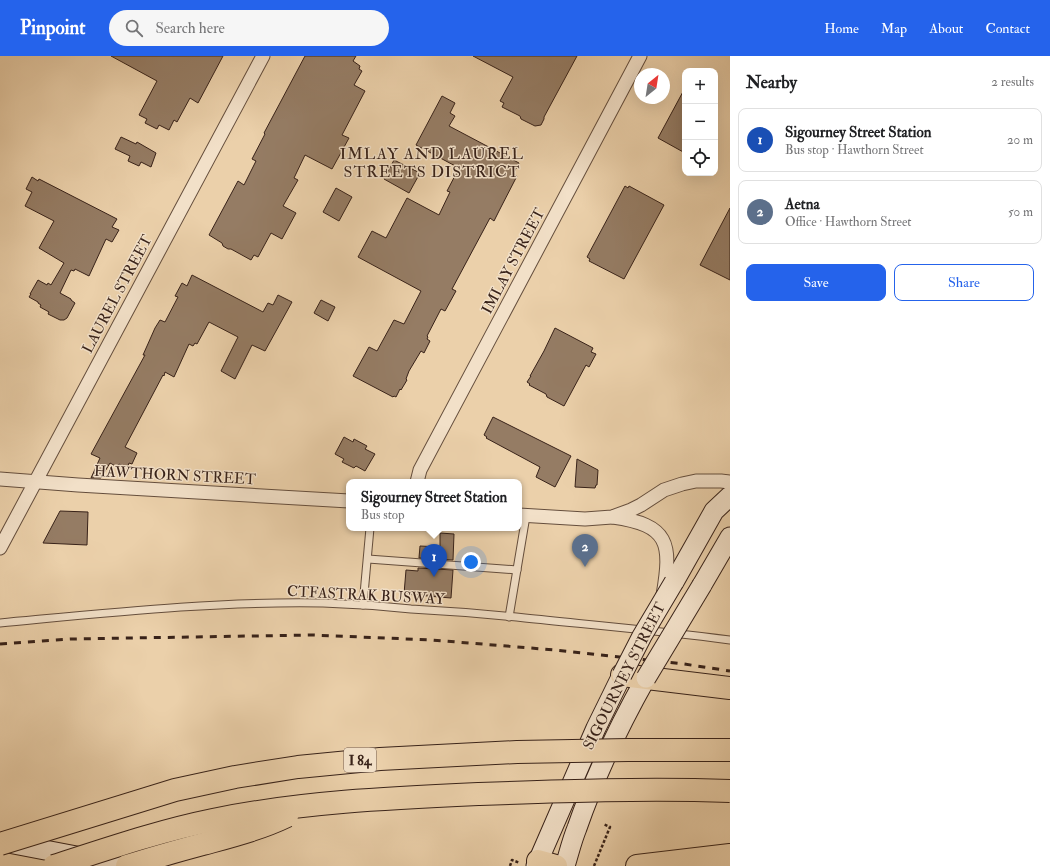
<!DOCTYPE html>
<meta charset="utf-8">
<style>
body{margin:0;font-family:"IM FELL Double Pica",serif;background:#f6f6f6;color:#202124}
.controls{position:absolute;right:12px;top:12px;display:grid;overflow:hidden;border-radius:8px;box-shadow:0 4px 16px #0002}
.controls button{width:36px;height:36px;display:grid;place-items:center;padding:0;border:0;border-bottom:1px solid #e0e0e0;background:#fff;color:#202124;font:20px sans-serif}
.compass{position:absolute;left:634px;top:12px;width:36px;height:36px;border-radius:50%;background:#fff;box-shadow:0 4px 16px #0002;rotate:30deg}
.you{position:absolute;left:471px;top:506px;width:14px;height:14px;margin:-10px;border:3px solid #fff;border-radius:50%;background:#1a73e8;box-shadow:0 0 0 6px #1a73e833}
.badge{display:grid;place-items:center;width:26px;height:26px;border-radius:50%;background:#2563eb;color:#fff;font-size:13px;font-weight:700}
.pin{position:absolute;translate:-50% -33px;filter:drop-shadow(0 1px 2px #0008)}
.pin::after{content:'';position:absolute;top:21px;width:14px;height:12px;background:inherit;clip-path:polygon(0 0,100% 0,50% 100%)}
.popup{position:absolute;left:346px;top:423px;width:176px;height:52px;box-sizing:border-box;display:grid;place-content:center;border-radius:8px;background:#fff;filter:drop-shadow(0 1px 3px #0005);font-size:13px;white-space:nowrap;color:#757577}
.popup b{font-size:15px;color:#202124}
.popup::after{content:'';position:absolute;left:50%;top:100%;margin-left:-8px;border:8px solid transparent;border-top-color:#fff}
.list{margin:0;padding:0;list-style:none}
h2{display:flex;justify-content:space-between;align-items:center;height:52px;margin:0;padding:0 16px;font-size:17px}
h2 small{font-size:13px;font-weight:400;color:#757577}
.list li{display:grid;grid-template-columns:26px 1fr auto;gap:12px;align-items:center;box-sizing:border-box;height:64px;margin:0 8px 8px;padding:0 8px;border:1px solid #e0e0e0;border-radius:8px}
.list b{display:block;font-size:15px;white-space:nowrap}
.list p{margin:0;font-size:13px;white-space:nowrap;color:#757577}
.list em{font-size:13px;font-style:normal;color:#757577}
.actions{display:flex;gap:8px;padding:12px 16px}
.actions a{flex:1;padding:9px 0;border:1px solid #2563eb;border-radius:8px;text-align:center;font-size:14px;color:#2563eb}
.actions .main{background:#2563eb;color:#fff}
.icon{flex:none;width:22px;height:22px;fill:none;stroke:currentColor;stroke-width:2;stroke-linecap:round;stroke-linejoin:round}
.map{position:relative;flex:none;width:730px;height:810px;overflow:hidden}
header{display:flex;align-items:center;gap:24px;box-sizing:border-box;height:56px;padding:0 20px;background:#2563eb;color:#fff}
header strong{font-size:19px}
nav{display:flex;gap:22px;margin-inline-start:auto;font-size:14px}
.search{width:280px;height:36px;background:#f6f6f6;display:flex;align-items:center;gap:10px;box-sizing:border-box;padding:0 14px;border-radius:22px;color:#757577;font-size:15px}
main{display:flex}
aside{flex:1;background:#fff}
.map>svg:first-child{display:block}
.building{fill:#957c64;stroke:#382219}
.lines{fill:none;stroke-linecap:round;stroke-linejoin:round}
.lane-casing{stroke:#654e3d;stroke-width:9}
.street-casing{stroke:#654e3d;stroke-width:15}
.secondary-casing{stroke:#382219;stroke-width:21}
.highway-casing{stroke:#382219;stroke-width:24}
.path{stroke:#382219;stroke-width:2.5;stroke-dasharray:3 2;stroke-linecap:butt}
.lane{stroke:#f2e0c8;stroke-width:7}
.street{stroke:#f2e0c8;stroke-width:13}
.secondary{stroke:#f2e0c8;stroke-width:19}
.highway{stroke:#ebd0aa;stroke-width:22}
.rail{stroke:#382219;stroke-width:3;stroke-dasharray:7 7;stroke-linecap:butt}
.secondary-bridge-casing{stroke:#382219;stroke-width:21;stroke-linecap:butt}
.highway-bridge-casing{stroke:#382219;stroke-width:24;stroke-linecap:butt}
.secondary-bridge{stroke:#f2e0c8;stroke-width:19}
.highway-bridge{stroke:#ebd0aa;stroke-width:22}
.labels{text-anchor:middle;stroke-width:3;stroke-linejoin:round;paint-order:stroke}
.shield{fill:#f2e0c8;stroke:#705b4e;stroke-width:1}
.shield-label{font-size:14px;font-weight:bold;fill:#382219}
.street-label{font-size:15px;fill:#382219;stroke:#f2e0c8}
.neighbourhood-label{font-size:16px;letter-spacing:1px;fill:#382219;stroke:#f2e0c8}
</style>
<header>
<strong>Pinpoint</strong>
<div class="search"><svg class="icon" aria-label="search" viewBox="0 0 24 24"><circle cx="10" cy="10" r="6"/><path d="M15 15l6 6"/></svg>Search here</div>
<nav><a>Home</a><a>Map</a><a>About</a><a>Contact</a></nav>
</header>
<main>
<div class="map">
<svg width="730" height="810" viewBox="0 0 730 810">
<rect width="100%" height="100%" fill="#ebd0aa"/>
<filter id="stains"><feTurbulence type="fractalNoise" baseFrequency=".005" numOctaves="4"/><feColorMatrix values="0 0 0 0 .2 0 0 0 0 .09 0 0 0 0 .02 0 0 0 .5 -.17"/></filter>
<radialGradient id="worn" r=".72"><stop offset=".6" stop-color="#630" stop-opacity="0"/><stop offset="1" stop-color="#630" stop-opacity=".3"/></radialGradient>
<g class="building">
<path d="M111 0H223L198 47 190 42 177 66 174 64 169 74 159 69 157 73 145 67 147 63 139 59 157 25Z"/>
<path d="M305 0H356L353 5 360 10 359 13 362 15 354 29 365 35 342 79 349 82 332 113 305 99 294 122 298 124 283 150 296 157 282 183 271 177 258 201 254 199 251 204 231 193H228L223 190 222 187 209 179 238 125 244 129 256 105 252 103 265 78 264 77Z"/>
<path d="M473 0H577L544 61V63L541 69 535 70 521 63 520 60 502 51 504 47 500 45 513 21Z"/>
<path d="M685 32V97L658 82Z"/>
<path d="M442 40 455 47 450 57 455 60 449 70 519 107 513 118 517 120 499 155 494 165 490 162 452 233 456 235 445 255 441 253 427 280 428 281 427 283 430 285 424 297 421 295 409 315 406 323 407 324 401 334 400 333 396 341 394 340 393 341 353 320 369 291 377 295 394 264 404 268 421 235 358 201 372 175 386 182 407 142 439 159 450 136 447 135 459 112 416 89Z"/>
<path d="M121 81 136 88 137 86 156 97 151 111 141 106 139 110 128 105 130 100 115 93Z"/>
<path d="M394 104 420 117 409 137 384 123Z"/>
<path d="M32 121 38 125 39 123 117 163 112 171 119 174 112 186 106 183 89 220 75 213 74 215 71 214 60 237 71 243V244L75 247 67 262 64 264H60L48 258 49 256 40 251 41 249 38 247V246L29 241 31 238H30L38 224 47 229 48 227 51 229 64 207 39 192 54 165 25 150 32 136 26 133Z"/>
<path d="M625 130 628 132 629 130 664 149 624 223 589 205 590 203 587 201Z"/>
<path d="M336 132 352 141 339 165 323 156Z"/>
<path d="M730 152V224L700 209Z"/>
<path d="M192 219 263 256 268 247 273 249 278 239 292 246 265 295 252 289 235 323 221 315 238 281 209 266 197 288 195 287 193 290 189 288 174 321 165 316 164 320 163 319 125 391 137 397 132 408 129 407 127 412 119 408 117 411 110 407 101 422H91L100 402 91 398 145 299H143L155 272 160 264 165 266 178 241 175 240 182 227 187 230Z"/>
<path d="M321 244 335 251 328 265 314 257Z"/>
<path d="M555 272 593 292 591 296 596 298 589 311 586 309 564 350 547 341 546 338 529 329 530 328 527 326 531 320H530L544 295Z"/>
<path d="M493 361 571 400 555 431 536 421 540 411 486 382 487 381 484 379Z"/>
<path d="M344 381 353 386 354 383 367 390 365 393 375 398 365 415 356 410 354 412 342 406 344 403 335 398Z"/>
<path d="M577 403 598 414 597 429H596L595 432 575 431Z"/>
<path d="M60 455 88 456 87 489 43 487Z"/>
<path d="M440 477 454 478 453 504 419 502 420 490 440 491Z"/>
<path d="M418 512 453 514 451 542 404 538 406 514 418 515Z"/>
</g>
<g class="lines">
<defs>
<g id="lane">
<path d="M368 503 517 514"/>
<path d="M363 549 370 472"/>
<path d="M509 561 526 460"/>
<path d="M0 567C107 557 215 545 323 547 353 548 382 550 411 553 449 555 487 558 525 562 593 569 662 575 730 584"/>
</g>
<g id="street">
<path d="M0 423 78 429 349 445"/>
<path d="M417 426 420 414 640 0"/>
<path d="M519 459 585 463 612 461 631 454 641 449 664 434 682 428 696 425H721L730 426"/>
<path d="M613 461C669 469 672 487 663 539"/>
<path d="M0 492 263 0"/>
</g>
<g id="secondary">
<path d="M674 526 714 455 730 440"/>
<path d="M702 529 730 481"/>
<path d="M3 786 129 810"/>
<path d="M536 810 596 672 622 619"/>
<path d="M565 810C569 797 572 784 577 772 595 720 619 670 646 622"/>
</g>
<g id="highway">
<path d="M622 619 730 632"/>
<path d="M538 805 556 810"/>
<path d="M637 810 730 799"/>
</g>
</defs>
<use href="#lane" class="lane-casing"/>
<use href="#street" class="street-casing"/>
<use href="#secondary" class="secondary-casing"/>
<use href="#highway" class="highway-casing"/>
<g class="path">
<path d="M510 810 512 804 520 807"/>
<path d="M594 810 610 771 603 768"/>
</g>
<use href="#lane" class="lane"/>
<use href="#street" class="street"/>
<use href="#secondary" class="secondary"/>
<use href="#highway" class="highway"/>
<path class="rail" d="M0 588 70 583 312 579 432 584 555 594 684 608 730 615"/>
<defs>
<g id="secondary-bridge">
<path d="M622 619 642 580 674 526"/>
<path d="M646 622 702 529"/>
</g>
<g id="highway-bridge">
<path d="M0 788 175 734 235 721 298 711 380 703 517 696 628 694H730"/>
<path d="M54 810C107 793 159 775 213 764 300 746 390 742 479 738 563 735 647 732 730 735"/>
<path d="M127 810C152 802 177 795 203 788 232 780 260 773 287 760"/>
</g>
</defs>
<use href="#secondary-bridge" class="secondary-bridge-casing"/>
<use href="#highway-bridge" class="highway-bridge-casing"/>
<use href="#secondary-bridge" class="secondary-bridge"/>
<use href="#highway-bridge" class="highway-bridge"/>
</g>
<g class="labels">
<rect class="shield" x="344" y="692" width="32" height="24" rx="3"/>
<g class="shield-label">
<text x="360" y="709">I 84</text>
</g>
<g class="street-label">
<text transform="translate(513 205) rotate(-62)" y="5">IMLAY STREET</text>
<text transform="translate(117 238) rotate(-62)" y="5">LAUREL STREET</text>
<text transform="translate(175 419) rotate(3)" y="5">HAWTHORN STREET</text>
<text transform="translate(366 539) rotate(3)" y="5">CTFASTRAK BUSWAY</text>
<text transform="translate(624 620) rotate(-63)" y="5">SIGOURNEY STREET</text>
</g>
<g class="neighbourhood-label">
<text x="432" y="103">IMLAY AND LAUREL<tspan x="432" dy="18">STREETS DISTRICT</tspan></text>
</g>
</g>
<rect width="100%" height="100%" filter="url(#stains)"/>
<rect width="100%" height="100%" fill="url(#worn)"/>
</svg>
<div class="controls">
<button>+</button>
<button>−</button>
<button><svg class="icon" aria-label="locate" viewBox="0 0 24 24"><circle cx="12" cy="12" r="6"/><path d="M12 2v4M12 18v4M2 12h4M18 12h4"/></svg></button>
</div>
<svg class="compass" viewBox="-18 -18 36 36"><path d="M0-13l5 13h-10z" fill="#e53935"/><path d="M0 13l5-13h-10z" fill="#757577"/></svg>
<div class="you"></div>
<div class="pin badge" style="left:434px;top:521px;background:#1a4fb4">1</div>
<div class="popup"><b>Sigourney Street Station</b>Bus stop</div>
<div class="pin badge" style="left:585px;top:511px;background:#5c6f8a">2</div>
</div>
<aside>
<h2>Nearby<small>2 results</small></h2>
<ul class="list">
<li><span class="badge" style="background:#1a4fb4">1</span><div><b>Sigourney Street Station</b><p>Bus stop · Hawthorn Street</p></div><em>20 m</em></li>
<li><span class="badge" style="background:#5c6f8a">2</span><div><b>Aetna</b><p>Office · Hawthorn Street</p></div><em>50 m</em></li>
</ul>
<div class="actions"><a class="main">Save</a><a>Share</a></div>
</aside>
</main>
